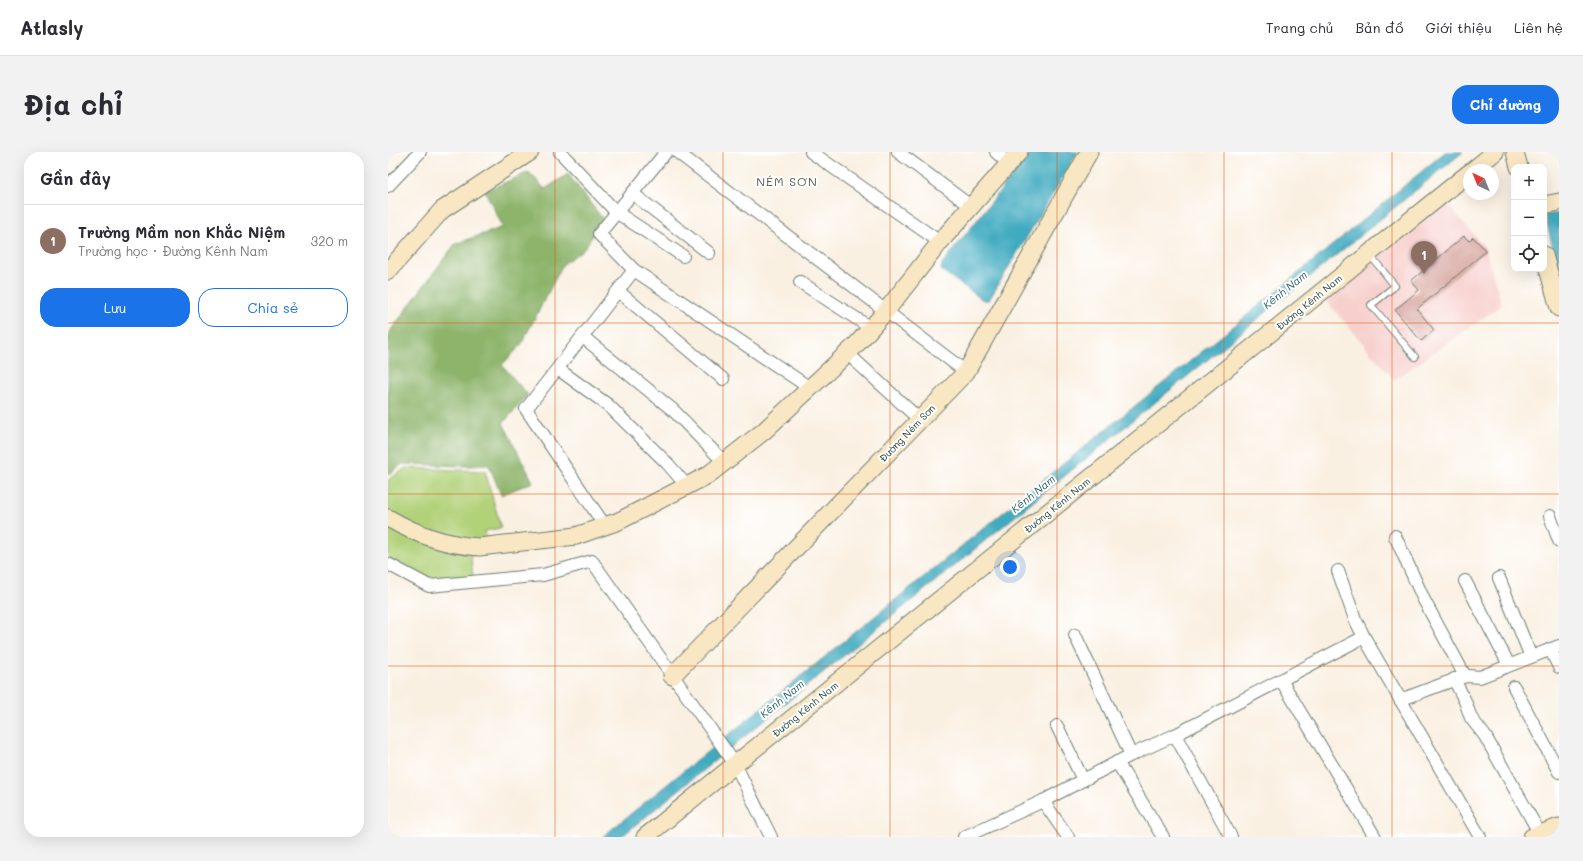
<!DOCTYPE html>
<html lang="vi">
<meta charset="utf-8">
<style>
body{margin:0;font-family:Mali,sans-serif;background:#f2f2f3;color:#2b2b33}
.controls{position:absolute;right:12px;top:12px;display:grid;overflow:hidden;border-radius:8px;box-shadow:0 4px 16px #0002}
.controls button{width:36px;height:36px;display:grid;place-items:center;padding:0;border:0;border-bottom:1px solid #e1e1e2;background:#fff;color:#2b2b33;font:20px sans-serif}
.compass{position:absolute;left:1075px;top:12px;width:36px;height:36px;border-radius:50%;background:#fff;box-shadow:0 4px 16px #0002;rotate:317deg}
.you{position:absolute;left:622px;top:415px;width:14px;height:14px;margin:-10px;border:3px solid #fff;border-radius:50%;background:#1a73e8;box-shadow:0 0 0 6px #1a73e833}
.badge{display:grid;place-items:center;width:26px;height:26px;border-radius:50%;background:#1a73e8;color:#fff;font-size:13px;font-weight:700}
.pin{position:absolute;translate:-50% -33px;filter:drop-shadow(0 1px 2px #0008)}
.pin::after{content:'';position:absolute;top:21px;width:14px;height:12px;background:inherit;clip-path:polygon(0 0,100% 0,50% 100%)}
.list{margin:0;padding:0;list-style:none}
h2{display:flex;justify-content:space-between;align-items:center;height:52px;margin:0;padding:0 16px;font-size:17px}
h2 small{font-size:13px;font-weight:400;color:#7c7c81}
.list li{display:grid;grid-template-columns:26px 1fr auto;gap:12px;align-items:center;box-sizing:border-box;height:72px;padding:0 16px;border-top:1px solid #e1e1e2}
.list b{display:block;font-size:15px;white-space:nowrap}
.list p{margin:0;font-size:13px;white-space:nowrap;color:#7c7c81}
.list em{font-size:13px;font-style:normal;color:#7c7c81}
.actions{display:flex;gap:8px;padding:12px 16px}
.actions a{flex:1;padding:9px 0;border:1px solid #1a73e8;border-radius:16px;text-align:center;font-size:14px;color:#1a73e8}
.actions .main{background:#1a73e8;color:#fff}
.icon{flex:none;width:22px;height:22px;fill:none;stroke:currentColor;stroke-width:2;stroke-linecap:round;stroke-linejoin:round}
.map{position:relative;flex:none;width:1171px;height:685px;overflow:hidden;border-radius:16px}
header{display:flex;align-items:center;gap:24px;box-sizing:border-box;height:56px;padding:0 20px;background:#fff;border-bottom:1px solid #e1e1e2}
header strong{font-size:19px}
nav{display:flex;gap:22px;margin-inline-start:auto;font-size:14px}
.intro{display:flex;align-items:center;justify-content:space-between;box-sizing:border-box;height:96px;padding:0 24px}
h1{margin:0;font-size:28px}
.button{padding:10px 18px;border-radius:16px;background:#1a73e8;color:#fff;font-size:14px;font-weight:700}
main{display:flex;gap:24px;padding:0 24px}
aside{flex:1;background:#fff;border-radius:16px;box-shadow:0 4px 16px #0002}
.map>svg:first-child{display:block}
.built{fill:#f7d0cd}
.green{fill:#b2d27a;stroke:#688857}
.forest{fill:#8db46a;stroke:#56784f}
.water{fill:#40aac0;stroke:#30747a}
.building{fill:#d39d95}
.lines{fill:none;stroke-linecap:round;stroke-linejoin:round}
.lane-casing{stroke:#6c7c71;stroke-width:8}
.street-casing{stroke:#6c7c71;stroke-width:14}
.secondary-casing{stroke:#6c7c71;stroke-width:19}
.lane{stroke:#fff;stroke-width:6}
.street{stroke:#fff;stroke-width:12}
.secondary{stroke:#f9e7c3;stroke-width:17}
.grid{fill:none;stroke:#e8590c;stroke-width:1;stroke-opacity:0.55}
.labels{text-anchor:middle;stroke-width:4;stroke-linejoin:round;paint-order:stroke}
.street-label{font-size:10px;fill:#1f3d34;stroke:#fff}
.water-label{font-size:11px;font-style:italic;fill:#2b6365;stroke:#fff}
.quarter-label{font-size:12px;letter-spacing:1px;fill:#5e5f56;stroke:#fff}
</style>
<header>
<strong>Atlasly</strong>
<nav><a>Trang chủ</a><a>Bản đồ</a><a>Giới thiệu</a><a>Liên hệ</a></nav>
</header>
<div class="intro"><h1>Địa chỉ</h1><a class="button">Chỉ đường</a></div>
<main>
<aside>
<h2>Gần đây<small></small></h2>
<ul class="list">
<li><span class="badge" style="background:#8d6e63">1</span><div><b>Trường Mầm non Khắc Niệm</b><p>Trường học · Đường Kênh Nam</p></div><em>320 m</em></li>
</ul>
<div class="actions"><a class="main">Lưu</a><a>Chia sẻ</a></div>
</aside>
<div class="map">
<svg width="1171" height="685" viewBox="0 0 1171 685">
<rect width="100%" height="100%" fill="#fff"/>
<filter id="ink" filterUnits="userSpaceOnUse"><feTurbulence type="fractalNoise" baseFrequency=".025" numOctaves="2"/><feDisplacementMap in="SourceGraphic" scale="8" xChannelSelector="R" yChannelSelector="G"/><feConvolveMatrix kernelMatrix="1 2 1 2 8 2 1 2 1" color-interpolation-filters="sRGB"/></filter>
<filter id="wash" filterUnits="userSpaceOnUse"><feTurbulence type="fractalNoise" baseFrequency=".012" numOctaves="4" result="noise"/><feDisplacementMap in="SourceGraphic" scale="16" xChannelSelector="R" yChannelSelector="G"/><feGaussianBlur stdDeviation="0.9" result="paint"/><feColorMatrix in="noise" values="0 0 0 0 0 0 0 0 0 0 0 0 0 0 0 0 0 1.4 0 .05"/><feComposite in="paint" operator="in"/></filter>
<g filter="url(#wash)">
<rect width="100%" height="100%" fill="#faf0e2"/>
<path class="built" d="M1055 47 1097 96 1114 153 1006 228 937 147Z"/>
<path class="green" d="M18 316 97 319 113 376 96 379 98 389H86L83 405 85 425 42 429 0 406V328Z"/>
<path class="forest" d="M141 20 157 37 180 22 215 67 196 97 175 112 133 193 114 213 140 243 115 271 145 330 113 343 101 313 80 314 14 312 0 323V182L67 92 115 75 97 39Z"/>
<g class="water">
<path d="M643 0H690L601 148H595L553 118 554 112Z"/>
<path d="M1057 0H1075L233 685H214L884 143Z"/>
<path d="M1171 61V122L1157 63Z"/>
</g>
<g id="blocks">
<path class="building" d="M1076 84 1081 89 1085 85 1098 99 1029 157 1046 178 1033 189 1007 158 1031 138 1023 129Z"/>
</g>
</g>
<g filter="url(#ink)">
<use href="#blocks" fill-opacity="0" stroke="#6c7c71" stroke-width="1"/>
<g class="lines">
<defs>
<path id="lane" d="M982 103 1007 134 983 153 1027 205"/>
<g id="street">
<path d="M172 0 228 60 295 104"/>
<path d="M278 0 211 82 246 118 422 236"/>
<path d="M289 0 578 220"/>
<path d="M423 0 552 90"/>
<path d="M510 0 584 55"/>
<path d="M608 0 621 12"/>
<path d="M0 34 32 0"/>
<path d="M244 41 321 101"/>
<path d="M412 130 483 176"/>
<path d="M230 139 335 227"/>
<path d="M195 185 285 258 336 310"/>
<path d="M459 201 532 268"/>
<path d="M170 217 220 253 279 311 299 334"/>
<path d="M1162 364 1171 389"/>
<path d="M217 374 138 257 246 118"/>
<path d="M1007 384 1036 448 1077 524"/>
<path d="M0 412 41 434 155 423 204 409 347 612 383 685"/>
<path d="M950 419 967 467 976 485 1092 685"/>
<path d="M1111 426 1143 505"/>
<path d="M1077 429 1121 513"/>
<path d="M687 483 743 603"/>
<path d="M1162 497 1171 515"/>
<path d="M1066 527 1077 549 1083 566 1097 584 1152 682"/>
<path d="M893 528 987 685"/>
<path d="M1126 535 1171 620"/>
<path d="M1012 548 1071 526 1080 524 1092 525 1171 494"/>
<path d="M669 574 695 628"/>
<path d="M787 583 843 685"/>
<path d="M729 610 775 685"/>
<path d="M655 649 680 685"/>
<path d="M576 685 655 649 743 603 787 583 976 485"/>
</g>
<g id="secondary">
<path d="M1127 0 1131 15"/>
<path d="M1085 18 1107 0"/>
<path d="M1156 53 1171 50"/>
<path d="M1156 103 1171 156"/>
<path d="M0 119 54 58 142 0"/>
<path d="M0 366C29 383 58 393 91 395L188 384 231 369 320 323 376 279 468 193 498 159 552 90 631 0"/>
<path d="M284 524 578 220 701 0"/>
<path d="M257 685 1081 21"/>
<path d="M1144 685 1171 675"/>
</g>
</defs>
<use href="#lane" class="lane-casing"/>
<use href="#street" class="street-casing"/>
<use href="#secondary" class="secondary-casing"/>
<use href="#lane" class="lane"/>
<use href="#street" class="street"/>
<use href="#secondary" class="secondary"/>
</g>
</g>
<path class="grid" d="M167 0V685M335 0V685M502 0V685M669 0V685M836 0V685M1004 0V685M0 171H1171M0 342H1171M0 514H1171"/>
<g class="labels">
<g class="street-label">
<text transform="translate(921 150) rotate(-39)" y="4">Đường Kênh Nam</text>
<text transform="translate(519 281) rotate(-46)" y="4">Đường Ném Sơn</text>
<text transform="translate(669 353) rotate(-39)" y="4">Đường Kênh Nam</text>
<text transform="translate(417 557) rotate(-39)" y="4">Đường Kênh Nam</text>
</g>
<g class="water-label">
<text transform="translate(897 138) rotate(-39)" y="4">Kênh Nam</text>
<text transform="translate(645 342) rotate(-39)" y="4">Kênh Nam</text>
<text transform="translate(394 547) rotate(-39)" y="4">Kênh Nam</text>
</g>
<g class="quarter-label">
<text x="399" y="34">NÉM SƠN</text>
</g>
</g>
</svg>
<div class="controls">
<button>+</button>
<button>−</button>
<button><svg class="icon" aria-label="locate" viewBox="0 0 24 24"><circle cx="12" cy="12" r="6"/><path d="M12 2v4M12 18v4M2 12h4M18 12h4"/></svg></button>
</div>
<svg class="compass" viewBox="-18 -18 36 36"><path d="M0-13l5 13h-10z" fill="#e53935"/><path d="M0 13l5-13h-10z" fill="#7c7c81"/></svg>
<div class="you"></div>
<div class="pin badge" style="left:1036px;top:122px;background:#8d6e63">1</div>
</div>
</main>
